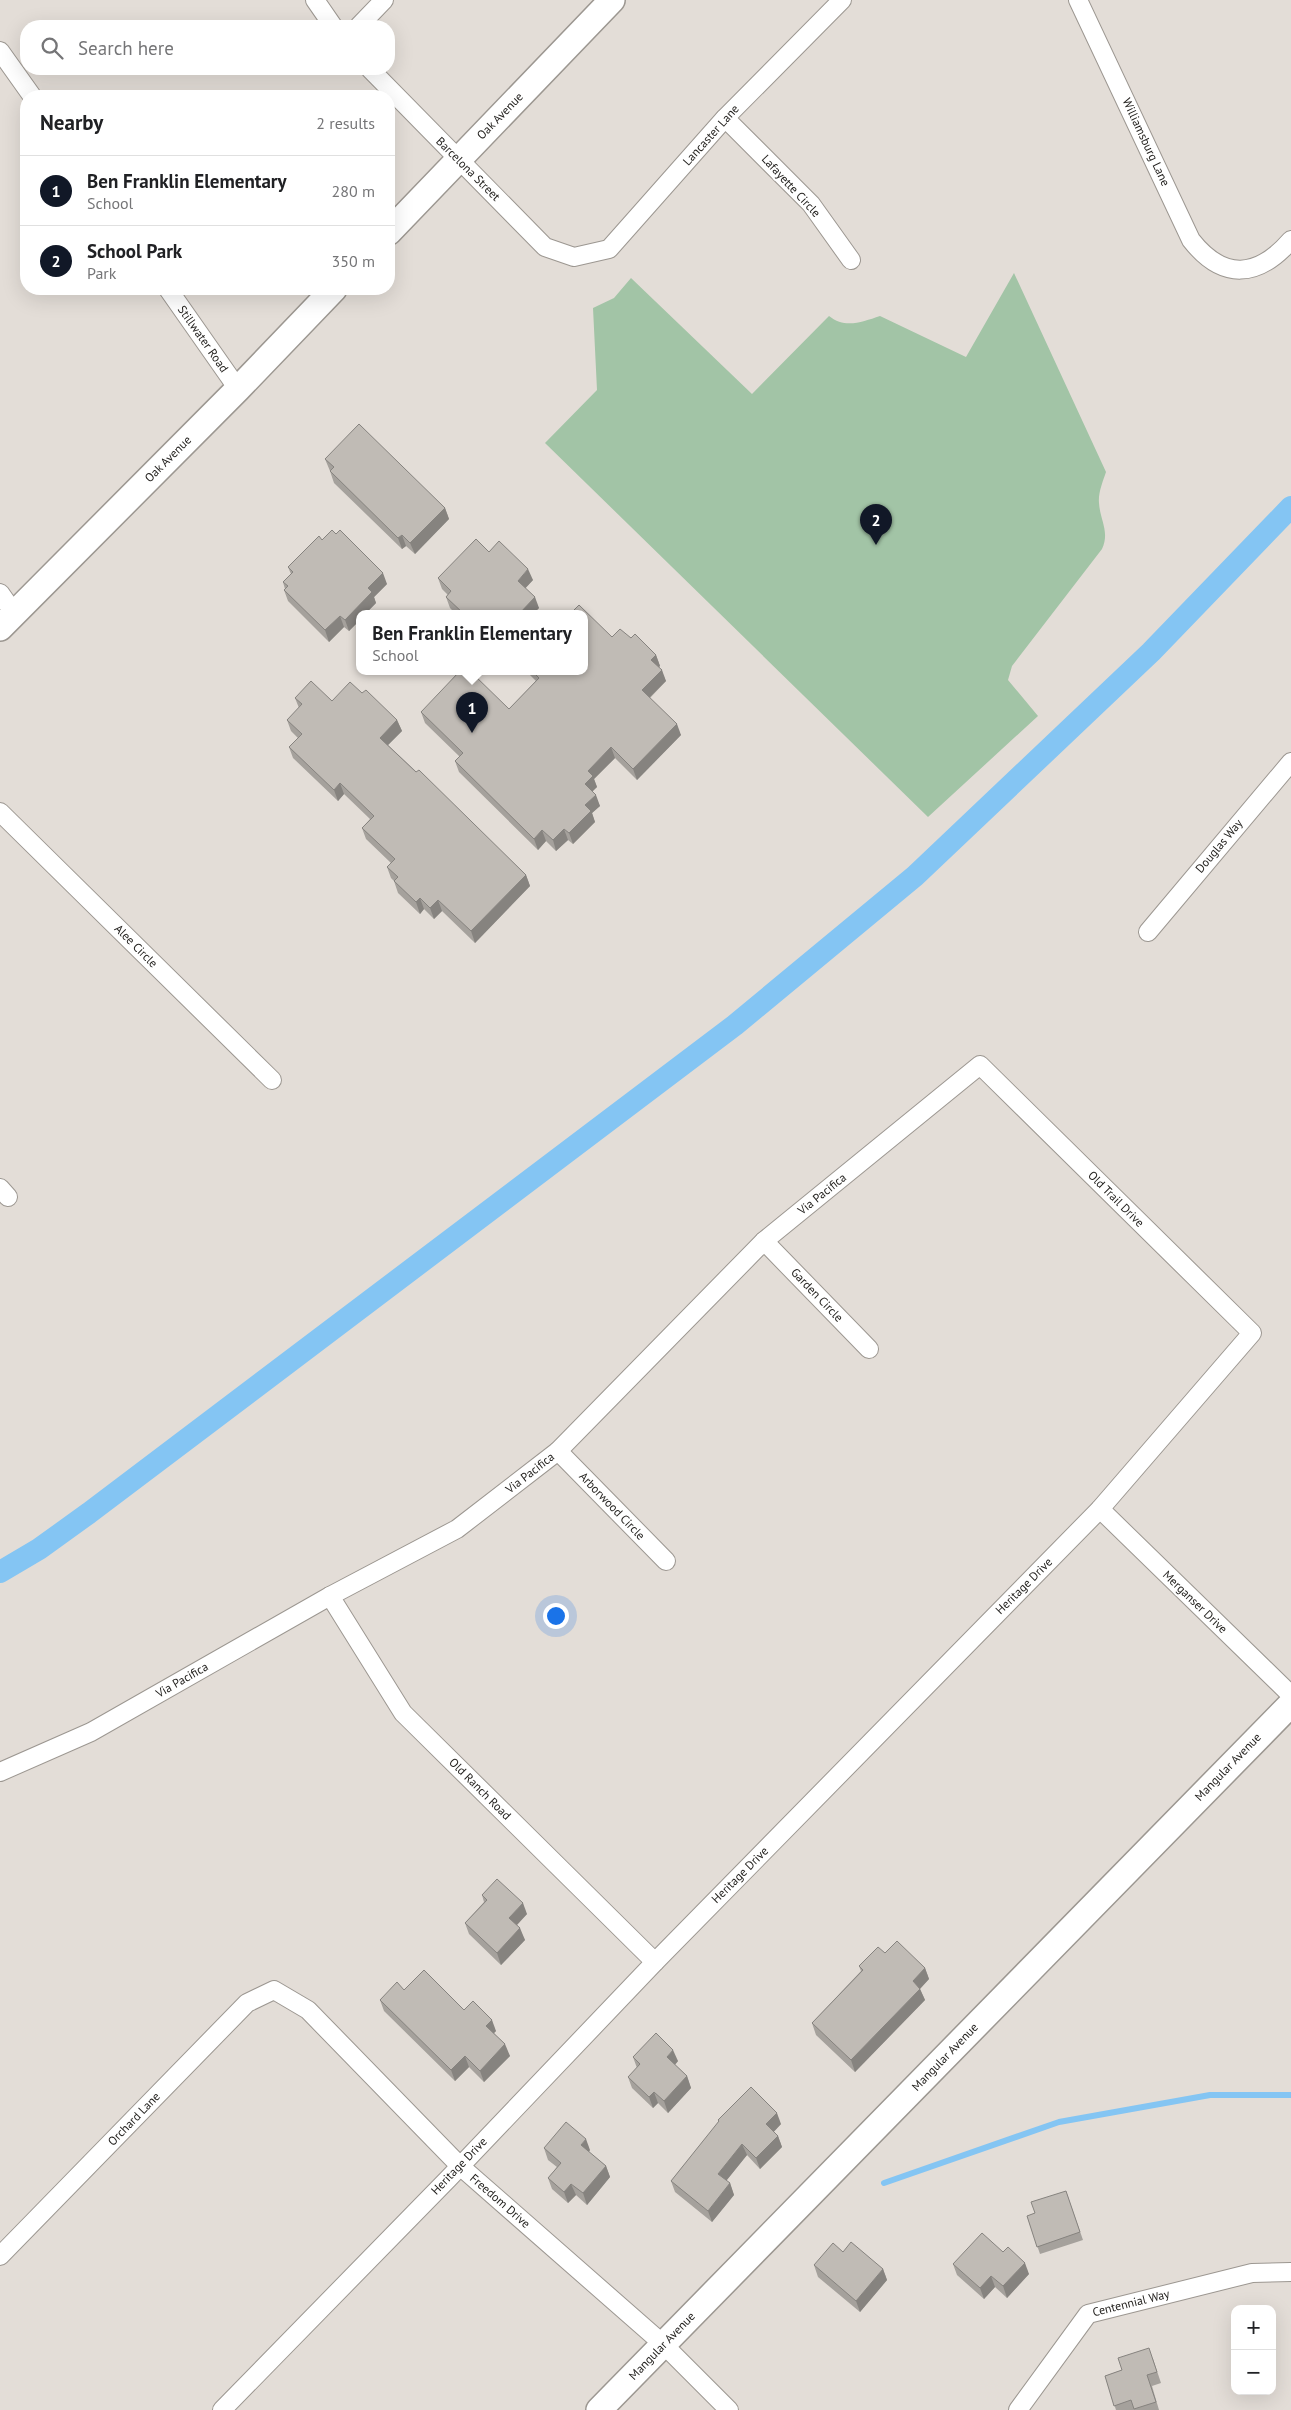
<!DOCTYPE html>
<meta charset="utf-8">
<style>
body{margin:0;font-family:"PT Sans",sans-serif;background:#f6f6f6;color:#202124}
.controls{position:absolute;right:15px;bottom:15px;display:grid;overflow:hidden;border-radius:10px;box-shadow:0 5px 20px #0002}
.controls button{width:45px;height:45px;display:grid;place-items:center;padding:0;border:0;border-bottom:1px solid #e0e0e0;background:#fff;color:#202124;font:25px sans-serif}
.you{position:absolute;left:555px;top:1615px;width:18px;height:18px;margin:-12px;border:4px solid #fff;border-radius:50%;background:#1a73e8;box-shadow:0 0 0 8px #1a73e833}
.badge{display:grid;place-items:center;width:32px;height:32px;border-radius:50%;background:#111827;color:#fff;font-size:16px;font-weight:700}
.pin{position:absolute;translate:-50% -41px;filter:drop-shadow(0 1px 2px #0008)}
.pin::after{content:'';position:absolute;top:26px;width:18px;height:15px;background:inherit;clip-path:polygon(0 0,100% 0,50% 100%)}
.popup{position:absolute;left:356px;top:610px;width:232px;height:65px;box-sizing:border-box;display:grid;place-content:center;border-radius:10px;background:#fff;filter:drop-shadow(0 1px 4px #0005);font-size:16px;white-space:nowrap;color:#757577}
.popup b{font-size:19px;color:#202124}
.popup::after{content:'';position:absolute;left:50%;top:100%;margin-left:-10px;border:10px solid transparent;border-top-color:#fff}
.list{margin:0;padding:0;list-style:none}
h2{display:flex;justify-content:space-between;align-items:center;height:65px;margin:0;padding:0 20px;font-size:21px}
h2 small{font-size:16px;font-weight:400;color:#757577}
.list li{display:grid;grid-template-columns:32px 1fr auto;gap:15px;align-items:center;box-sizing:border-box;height:70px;padding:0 20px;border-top:1px solid #e0e0e0}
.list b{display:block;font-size:19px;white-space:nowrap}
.list p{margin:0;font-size:16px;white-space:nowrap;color:#757577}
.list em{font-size:16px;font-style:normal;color:#757577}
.icon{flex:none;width:28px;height:28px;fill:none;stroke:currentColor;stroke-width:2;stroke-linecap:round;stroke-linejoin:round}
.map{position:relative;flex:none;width:1291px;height:2410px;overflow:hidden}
.search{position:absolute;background:#fff;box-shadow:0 5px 20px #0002;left:20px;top:20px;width:375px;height:55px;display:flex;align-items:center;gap:12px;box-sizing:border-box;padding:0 18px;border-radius:20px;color:#757577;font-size:19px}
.panel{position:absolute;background:#fff;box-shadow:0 5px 20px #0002;left:20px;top:90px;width:375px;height:205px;border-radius:20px}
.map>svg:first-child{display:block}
.green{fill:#a2c4a6}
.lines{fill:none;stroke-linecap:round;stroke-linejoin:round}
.stream{stroke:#84c5f3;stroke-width:6}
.canal{stroke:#84c5f3;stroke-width:22}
.street-casing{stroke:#9c9791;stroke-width:20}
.secondary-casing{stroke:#9c9791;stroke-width:28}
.street{stroke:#fff;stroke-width:18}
.secondary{stroke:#fff;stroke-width:25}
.wall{fill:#a5a19c}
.shaded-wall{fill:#86837f}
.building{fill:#c0bbb5;stroke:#86837f}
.labels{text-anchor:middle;stroke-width:4;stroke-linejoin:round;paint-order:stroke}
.street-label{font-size:12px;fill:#252320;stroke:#fff}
</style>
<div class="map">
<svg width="1291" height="2410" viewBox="0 0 1291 2410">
<rect width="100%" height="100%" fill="#e3ddd7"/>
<path class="green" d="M1014 273 1106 472C1103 481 1098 493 1099 503 1100 520 1110 532 1102 549L1012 666 1008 680 1038 716 928 817 545 443 597 390 593 308 614 298 631 278 752 394 829 316C845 329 862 322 880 316L966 357Z"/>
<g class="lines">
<path class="stream" d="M884 2183 1059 2122 1210 2095H1291"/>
<path class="canal" d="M0 1572 39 1549 89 1513 735 1025 915 876 1151 652 1291 507"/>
<defs>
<g id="street">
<path d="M315 0 333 26"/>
<path d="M1078 0 1191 240C1223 281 1258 278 1291 240"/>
<path d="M359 26 384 0"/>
<path d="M0 51 32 96"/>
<path d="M370 69 545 247 574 257 609 249 725 118 842 0"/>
<path d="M725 118 811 204 851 260"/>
<path d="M168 289 238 389"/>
<path d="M0 593 14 613"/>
<path d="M0 812 272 1080"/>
<path d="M1148 932 1291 762"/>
<path d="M0 1188 8 1197"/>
<path d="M764 1241 869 1349"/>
<path d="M558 1451 666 1561"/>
<path d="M1100 1509 1291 1695"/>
<path d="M330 1596 403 1713 655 1962"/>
<path d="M0 1772 91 1732 330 1596 457 1529 558 1451 764 1241 980 1065 1252 1333 1100 1509 655 1962 448 2179 222 2410"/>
<path d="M0 2256 247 2003 274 1990 308 2010 460 2166 663 2344 729 2410"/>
<path d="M1018 2410 1088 2314 1252 2273 1291 2272"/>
</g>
<g id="secondary">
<path d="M389 232 612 0"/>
<path d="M0 628 238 389 334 289"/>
<path d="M599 2410 1291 1704"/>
</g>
</defs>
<use href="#street" class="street-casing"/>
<use href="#secondary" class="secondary-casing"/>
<use href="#street" class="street"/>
<use href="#secondary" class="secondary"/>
</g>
<g class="wall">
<path d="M325 459 445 508 449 519 415 554 406 546 402 549 334 483 330 471Z"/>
<path d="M322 540 387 584 374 597 376 603 349 631 344 627 329 642 288 601 284 590 285 589 283 582 291 574 288 567Z"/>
<path d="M489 552 533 580 525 588 539 608 533 614H456L450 608 446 597 448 595 442 589 438 578Z"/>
<path d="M612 637 631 638 656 655 660 666 659 667 666 681 650 698 681 735 637 780 615 758 594 779 597 787 592 791 600 806 592 813 595 822 573 844 568 840 556 851 546 841 538 850 459 772 455 761 460 757 425 723 421 712 509 709 536 681 527 672H584Z"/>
<path d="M362 693 397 720 402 731 388 745 526 875 530 886 475 943 442 911 434 919 424 909 420 914 398 893 394 881 391 878 387 867 391 863 366 839 362 828 370 819 344 794 338 801 293 758 289 747 298 738 291 731 287 720 299 708 295 698 332 701Z"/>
<path d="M482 1895 527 1914 517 1925 525 1940 501 1965 469 1934 465 1923 484 1902Z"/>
<path d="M885 1953 925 1968 929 1979 920 1989 925 2000 855 2072 816 2035 812 2023 861 1971 859 1966Z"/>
<path d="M380 2000 464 2010 496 2031 494 2033 510 2056 484 2082 469 2067 455 2081 384 2011Z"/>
<path d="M633 2057 678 2061 675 2065 687 2076 691 2088 668 2113 658 2103 653 2108 632 2088 628 2077 637 2068Z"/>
<path d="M718 2120 781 2124 773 2132 778 2136 782 2147 760 2169 747 2155 726 2181 730 2183 734 2195 712 2222 675 2192 671 2181 719 2122Z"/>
<path d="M544 2148 590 2150 589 2152 606 2166 610 2177 587 2205 576 2195 568 2203 552 2189 548 2178 557 2167 548 2160Z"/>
<path d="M1066 2191 1083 2240 1040 2254 1027 2216 1035 2213Z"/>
<path d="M843 2252 883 2269 887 2280 860 2312 818 2277 814 2265Z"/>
<path d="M1003 2252 1029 2274 1007 2298 995 2287 984 2299 957 2275 953 2264Z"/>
<path d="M1153 2359 1161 2383 1152 2386 1159 2410H1116L1105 2376Z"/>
</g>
<g class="shaded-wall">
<path d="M445 508 449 519 415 554 410 543Z"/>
<path d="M402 535 406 546 402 549 398 538Z"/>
<path d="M528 569 533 580 522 592 518 581Z"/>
<path d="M383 573 387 584 374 597 376 603 365 614H360V620L349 631 345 620 368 588Z"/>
<path d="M535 597 539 608 533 614H519Z"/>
<path d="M340 616 344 627 329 642 325 630Z"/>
<path d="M656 655 660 666 655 671 651 660Z"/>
<path d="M662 670 666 681 646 701 642 690Z"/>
<path d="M397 720 402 731 384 749 380 738Z"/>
<path d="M677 724 681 735 637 780 633 769Z"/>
<path d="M611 747 615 758 594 779 597 787 589 795 585 784 588 771Z"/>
<path d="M340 783 344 794 338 801 334 790Z"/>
<path d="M596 795 600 806 592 813 595 822 573 844 569 833 585 805Z"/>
<path d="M564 829 568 840 556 851 553 840Z"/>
<path d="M542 830 546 841 538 850 534 839Z"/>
<path d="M526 875 530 886 475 943 471 931Z"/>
<path d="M420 898 424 909 420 914 416 902Z"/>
<path d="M438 900 442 911 434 919 430 908Z"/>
<path d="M523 1903 527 1914 513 1929 509 1918Z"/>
<path d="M520 1928 525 1940 501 1965 497 1953Z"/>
<path d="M925 1968 929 1979 917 1992 913 1981Z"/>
<path d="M920 1989 925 2000 855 2072 851 2060Z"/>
<path d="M492 2020 496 2031 490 2037 486 2026Z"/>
<path d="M505 2044 510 2056 484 2082 480 2071Z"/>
<path d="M673 2050 678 2061 671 2069 667 2057Z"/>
<path d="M465 2056 469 2067 455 2081 451 2070Z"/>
<path d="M687 2076 691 2088 668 2113 664 2101Z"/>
<path d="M654 2092 658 2103 653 2108 649 2097Z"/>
<path d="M777 2113 781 2124 770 2136 766 2124Z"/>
<path d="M778 2136 782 2147 760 2169 756 2158Z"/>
<path d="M586 2139 590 2150 585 2156 581 2145Z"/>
<path d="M742 2144 747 2155 722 2186 718 2174Z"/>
<path d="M606 2166 610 2177 587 2205 583 2193Z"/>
<path d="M730 2183 734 2195 712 2222 708 2211Z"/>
<path d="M571 2184 576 2195 568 2203 564 2192Z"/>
<path d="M1025 2263 1029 2274 1007 2298 1003 2286Z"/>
<path d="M883 2269 887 2280 860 2312 856 2301Z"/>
<path d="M991 2276 995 2287 984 2299 980 2288Z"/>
</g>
<g class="building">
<path d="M359 424 445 508 410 543 402 535 398 538 330 471 334 467 325 459Z"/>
<path d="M332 530 336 534 340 530 383 573 368 588 372 592 345 620 340 616 325 630 284 590 288 586 283 582 293 572 288 567 319 536 322 540Z"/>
<path d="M476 539 489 552 499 541 528 569 518 581 535 597 519 614H464L446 597 451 591 438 578Z"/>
<path d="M579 605 612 637 620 629 631 638 635 634 656 655 651 660 662 670 642 690 677 724 633 769 611 747 588 771 593 776 585 784 596 795 585 805 591 811 569 833 564 829 553 840 542 830 534 839 455 761 463 753 421 712 459 672H471L509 709 539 678 533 672H584V614H570Z"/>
<path d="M311 681 332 701 350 682 362 693 366 690 397 720 380 738 416 772 419 770 526 875 471 931 438 900 430 908 420 898 416 902 394 881 398 877 387 867 395 859 362 828 374 816 340 783 334 790 289 747 302 734 287 720 302 704 295 698Z"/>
<path d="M497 1879 523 1903 509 1918 520 1928 497 1953 465 1923 487 1900 482 1895Z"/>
<path d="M897 1941 925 1968 913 1981 920 1989 851 2060 812 2023 863 1970 859 1966 878 1947 885 1953Z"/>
<path d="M424 1970 464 2010 473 2001 492 2020 486 2026 505 2044 480 2071 465 2056 451 2070 380 2000 397 1982 404 1990Z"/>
<path d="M656 2033 673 2050 667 2057 687 2076 664 2101 654 2092 649 2097 628 2077 640 2064 633 2057Z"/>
<path d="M751 2087 777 2113 766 2124 778 2136 756 2158 742 2144 718 2174 730 2183 708 2211 671 2181 719 2121 718 2120Z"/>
<path d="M566 2122 586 2139 581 2145 606 2166 583 2193 571 2184 564 2192 548 2178 561 2163 544 2148Z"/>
<path d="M1066 2191 1080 2232 1037 2247 1027 2216 1035 2213 1031 2202Z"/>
<path d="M982 2233 1003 2252 1008 2247 1025 2263 1003 2286 991 2276 980 2288 953 2264Z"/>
<path d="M851 2242 883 2269 856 2301 814 2265 833 2243 843 2252Z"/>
<path d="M1149 2348 1157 2372 1147 2375 1156 2402 1134 2409 1131 2400 1114 2406 1105 2376 1122 2370 1118 2358Z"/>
</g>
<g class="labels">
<g class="street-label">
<text transform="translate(500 116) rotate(-46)" y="4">Oak Avenue</text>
<text transform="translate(711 135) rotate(-48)" y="4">Lancaster Lane</text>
<text transform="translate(1146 142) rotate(65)" y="4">Williamsburg Lane</text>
<text transform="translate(468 169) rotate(45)" y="4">Barcelona Street</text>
<text transform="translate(791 186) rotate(47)" y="4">Lafayette Circle</text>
<text transform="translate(203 339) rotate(55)" y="4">Stillwater Road</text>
<text transform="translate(168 459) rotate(-45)" y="4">Oak Avenue</text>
<text transform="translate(1219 846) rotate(-50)" y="4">Douglas Way</text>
<text transform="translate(136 946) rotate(45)" y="4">Alee Circle</text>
<text transform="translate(822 1194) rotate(-39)" y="4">Via Pacifica</text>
<text transform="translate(1116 1199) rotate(45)" y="4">Old Trail Drive</text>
<text transform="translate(817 1295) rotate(46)" y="4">Garden Circle</text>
<text transform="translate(530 1473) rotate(-38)" y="4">Via Pacifica</text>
<text transform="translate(612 1506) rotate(46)" y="4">Arborwood Circle</text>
<text transform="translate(1024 1586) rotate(-45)" y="4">Heritage Drive</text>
<text transform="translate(1195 1602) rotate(44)" y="4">Merganser Drive</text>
<text transform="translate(182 1680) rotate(-30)" y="4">Via Pacifica</text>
<text transform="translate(1228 1767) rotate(-46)" y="4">Mangular Avenue</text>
<text transform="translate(480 1789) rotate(45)" y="4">Old Ranch Road</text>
<text transform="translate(740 1875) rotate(-45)" y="4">Heritage Drive</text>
<text transform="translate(945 2057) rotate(-46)" y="4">Mangular Avenue</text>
<text transform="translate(134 2119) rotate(-46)" y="4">Orchard Lane</text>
<text transform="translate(459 2166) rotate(-46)" y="4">Heritage Drive</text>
<text transform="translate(500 2201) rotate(41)" y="4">Freedom Drive</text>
<text transform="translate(1131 2303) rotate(-14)" y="4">Centennial Way</text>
<text transform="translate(662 2346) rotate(-46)" y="4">Mangular Avenue</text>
</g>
</g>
</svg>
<div class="controls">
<button>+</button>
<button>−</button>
</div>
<div class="you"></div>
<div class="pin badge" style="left:472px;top:733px">1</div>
<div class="popup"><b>Ben Franklin Elementary</b>School</div>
<div class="pin badge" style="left:876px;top:545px">2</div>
<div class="search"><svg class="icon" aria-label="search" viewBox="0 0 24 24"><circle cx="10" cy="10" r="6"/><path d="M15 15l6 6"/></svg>Search here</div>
<section class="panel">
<h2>Nearby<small>2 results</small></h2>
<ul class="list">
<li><span class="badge">1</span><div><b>Ben Franklin Elementary</b><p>School</p></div><em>280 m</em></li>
<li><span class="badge">2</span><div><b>School Park</b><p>Park</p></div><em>350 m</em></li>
</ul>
</section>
</div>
